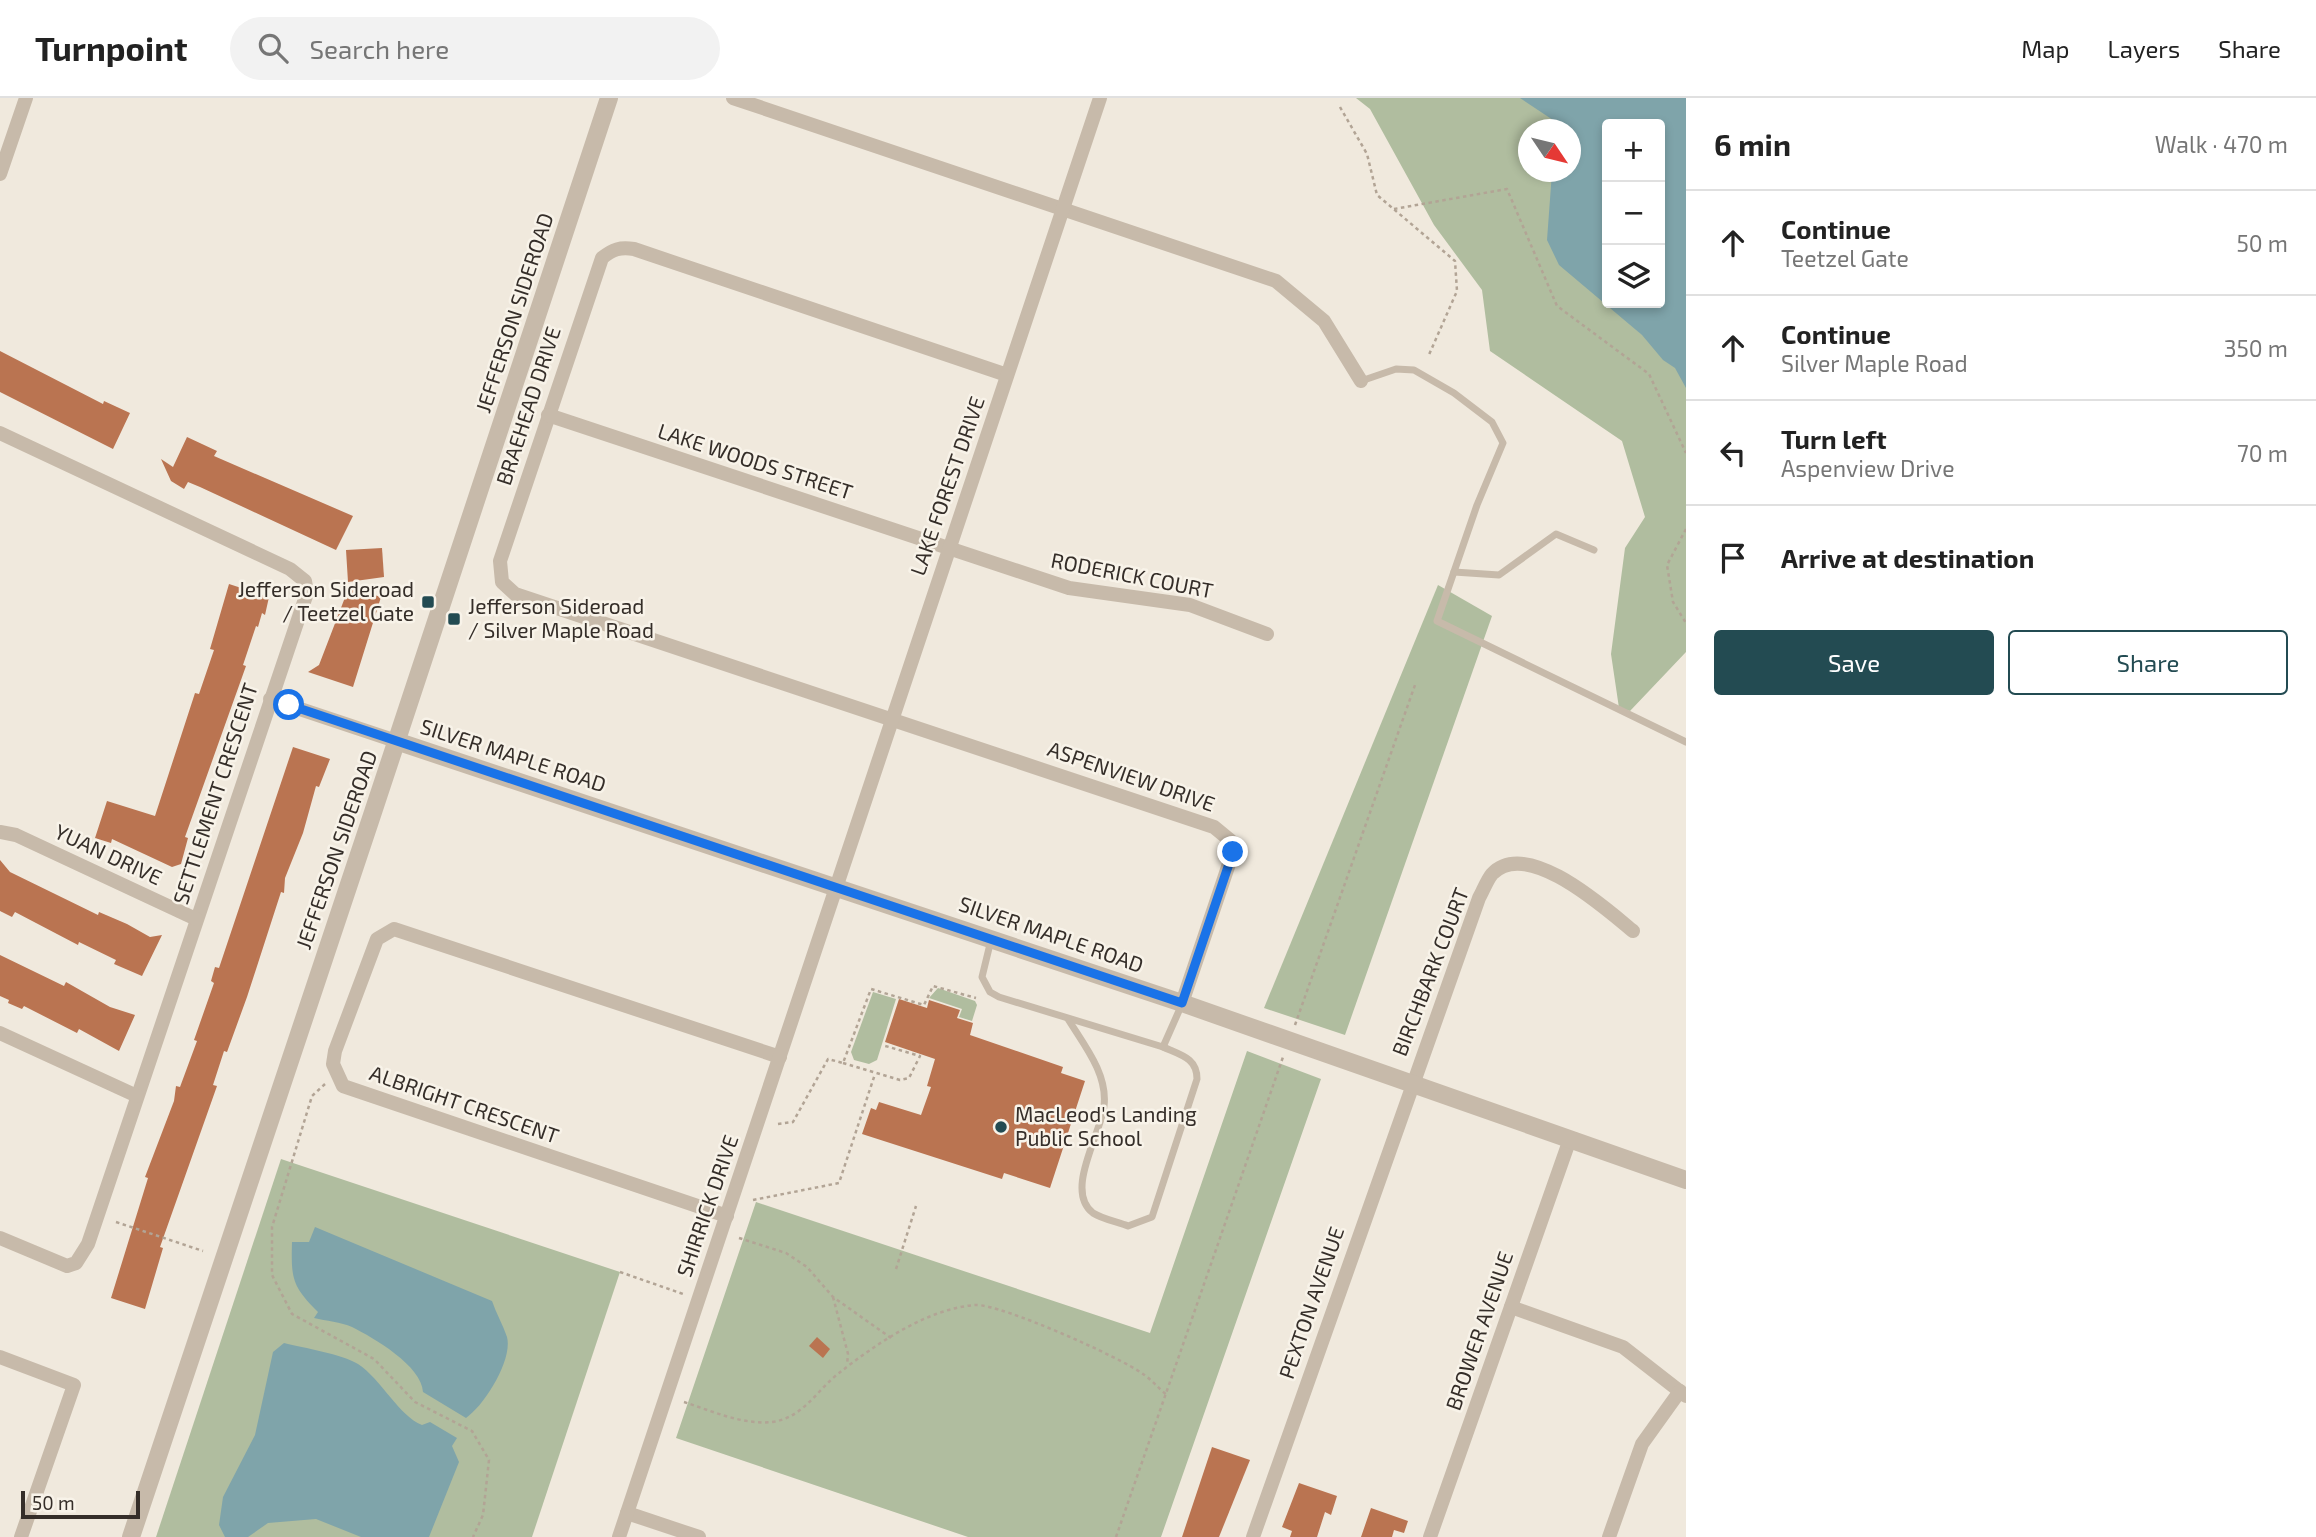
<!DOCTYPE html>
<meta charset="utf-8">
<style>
body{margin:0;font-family:"Exo 2",sans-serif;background:#f2f2f2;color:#222}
.controls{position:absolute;right:21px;top:21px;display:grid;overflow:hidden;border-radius:7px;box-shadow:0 4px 10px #0003}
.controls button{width:63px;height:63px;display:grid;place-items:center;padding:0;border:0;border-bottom:2px solid #e0e0e0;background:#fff;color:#222;font:35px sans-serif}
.compass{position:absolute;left:1518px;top:21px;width:63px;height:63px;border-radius:50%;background:#fff;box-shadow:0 4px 10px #0003;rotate:125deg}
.scale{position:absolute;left:21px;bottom:18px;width:119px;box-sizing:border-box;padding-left:7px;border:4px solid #352e29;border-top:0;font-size:19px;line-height:24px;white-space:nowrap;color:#352e29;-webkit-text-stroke:5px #f8f3e9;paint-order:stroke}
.stop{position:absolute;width:21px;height:21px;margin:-16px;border:5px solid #1a73e8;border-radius:50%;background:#fff}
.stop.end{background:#1a73e8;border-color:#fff;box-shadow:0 2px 7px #0008}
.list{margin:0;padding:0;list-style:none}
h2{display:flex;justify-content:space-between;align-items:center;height:91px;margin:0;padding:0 28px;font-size:30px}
h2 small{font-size:23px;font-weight:400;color:#767676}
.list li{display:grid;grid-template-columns:46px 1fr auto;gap:21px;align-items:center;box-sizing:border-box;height:105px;padding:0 28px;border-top:2px solid #e0e0e0}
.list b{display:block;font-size:26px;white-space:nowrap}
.list p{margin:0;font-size:23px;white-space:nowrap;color:#767676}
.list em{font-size:23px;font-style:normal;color:#767676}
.actions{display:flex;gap:14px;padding:21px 28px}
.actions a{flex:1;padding:16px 0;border:2px solid #234b52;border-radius:7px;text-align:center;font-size:24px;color:#234b52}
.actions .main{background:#234b52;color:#fff}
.icon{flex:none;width:38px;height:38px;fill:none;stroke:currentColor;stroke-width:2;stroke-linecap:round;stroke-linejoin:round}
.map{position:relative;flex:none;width:1686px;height:1439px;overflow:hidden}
header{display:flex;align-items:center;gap:42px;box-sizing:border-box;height:98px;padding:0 35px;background:#fff;border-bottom:2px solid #e0e0e0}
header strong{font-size:33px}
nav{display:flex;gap:38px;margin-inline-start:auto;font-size:24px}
.search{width:490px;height:63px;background:#f2f2f2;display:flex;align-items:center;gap:18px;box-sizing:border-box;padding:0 24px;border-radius:38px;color:#767676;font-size:26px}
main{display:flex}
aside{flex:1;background:#fff}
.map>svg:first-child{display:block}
.green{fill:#b0bd9f}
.water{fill:#7fa4aa;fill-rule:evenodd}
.building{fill:#ba7451}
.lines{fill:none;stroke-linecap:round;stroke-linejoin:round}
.path{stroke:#b2a495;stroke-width:2.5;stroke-dasharray:3.5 3.5;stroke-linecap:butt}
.service{stroke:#c7baaa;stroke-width:7}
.minor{stroke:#c7baaa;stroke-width:14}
.tertiary{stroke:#c7baaa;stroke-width:18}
.route{stroke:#1a73e8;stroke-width:9}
.poi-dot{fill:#234b52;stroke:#f8f3e9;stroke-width:2.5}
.labels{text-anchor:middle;stroke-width:5;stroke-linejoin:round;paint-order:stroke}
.street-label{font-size:21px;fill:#352e29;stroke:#f8f3e9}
.poi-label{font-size:21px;fill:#352e29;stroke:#f8f3e9;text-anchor:start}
</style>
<header>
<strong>Turnpoint</strong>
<div class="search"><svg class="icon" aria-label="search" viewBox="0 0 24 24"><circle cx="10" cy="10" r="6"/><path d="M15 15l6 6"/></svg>Search here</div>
<nav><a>Map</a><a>Layers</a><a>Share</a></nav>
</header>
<main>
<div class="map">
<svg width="1686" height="1439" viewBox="0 0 1686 1439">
<rect width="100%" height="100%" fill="#f0e9dd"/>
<g class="green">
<path d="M1356 0H1544L1560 31 1528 32V74H1562L1607 205 1686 276V554L1630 613 1619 610 1611 556 1625 450 1645 419 1622 343 1490 253 1482 192 1434 127 1370 11Z"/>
<path d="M1438 487 1492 518 1345 937 1264 910Z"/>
<path d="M938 890 975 903 977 907 972 923 959 919 962 911 929 900Z"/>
<path d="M873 894 896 901 877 962 869 966 854 962 851 954Z"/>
<path d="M1247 953 1321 981 1161 1439H968L676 1340 756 1104 1150 1235Z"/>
<path d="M281 1061 620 1174 532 1439H156Z"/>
</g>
<g class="water">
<path d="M1520 0H1686V290L1675 270 1663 262 1642 237 1559 167 1547 142 1552 74H1570V32L1553 31V22ZM1607 26H1660V205H1607Z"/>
<path d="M315 1129 492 1203C496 1215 503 1227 507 1239 513 1262 484 1308 466 1320L423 1294C422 1268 374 1240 352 1229 341 1224 326 1223 314 1220L318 1214C292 1188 291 1181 292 1144H309Z"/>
<path d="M284 1245C304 1250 342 1256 358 1266 381 1281 399 1318 422 1327L430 1324 457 1340 452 1348 459 1364 429 1439H361L316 1421 268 1425 248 1439H225L219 1427 223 1399 255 1337 273 1254Z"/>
</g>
<g class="building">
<path d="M0 253 103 306 104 303 130 315 113 351 0 294Z"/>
<path d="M187 339 217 353 214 358 353 418 336 452 200 389 188 384 184 391 171 383 161 361 173 369Z"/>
<path d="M382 450 384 479 348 484 346 452Z"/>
<path d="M229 486 269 499 265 517 262 515 258 529 256 528 243 567 246 568 185 739 188 740 181 766 172 769 112 741 111 745 95 740 107 703 155 718 195 595 199 596 214 552 210 551Z"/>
<path d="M349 489 381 499 353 589 308 574 319 567Z"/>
<path d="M293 649 330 661 319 689 316 688 303 735 285 780 284 795 281 794 247 899 227 954 224 953 213 987 217 988 160 1149 163 1150 145 1211 111 1200 148 1080 145 1079 174 1003 176 988 180 989 197 943 194 942 214 885 211 883 215 869 219 870Z"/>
<path d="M0 762 10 774 98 817 99 814 127 826 150 839 162 837 142 878 114 866 116 862 79 844 78 847 15 814 12 819 0 813Z"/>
<path d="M0 857 64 888 66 884 110 909 135 917 119 953 79 931 77 935 24 908 22 911 8 905 9 902 0 898Z"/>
<path d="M899 901 927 910 929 902 960 912 957 920 973 925 970 937 1063 969 1061 975 1085 983 1050 1090 1004 1075 1002 1081 862 1036 871 1010 876 1012 879 1004 921 1017 931 989 927 988 935 961 885 944Z"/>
<path d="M817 1239 830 1251 823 1260 809 1248Z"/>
<path d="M1212 1349 1250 1362 1219 1439H1182Z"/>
<path d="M1299 1385 1337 1398 1331 1417 1325 1414 1317 1439H1290L1292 1433 1282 1429Z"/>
<path d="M1371 1410 1408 1423 1404 1435 1394 1432 1392 1439H1361Z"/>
</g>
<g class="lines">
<g class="path">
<path d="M1340 9 1367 56 1377 97 1455 163 1457 193 1428 259"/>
<path d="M1394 111 1507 91 1557 208 1649 276 1686 355"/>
<path d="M1686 431 1667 467 1673 504 1686 525"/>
<path d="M1295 927 1415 587"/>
<path d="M843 965 900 982 909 980 920 958 882 947"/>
<path d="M325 986 312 998 272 1129V1177L292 1216 374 1261 415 1304 472 1333 489 1362 483 1417 473 1439"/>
<path d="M778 1026 793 1024 828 961 843 965 871 891 924 907 933 888 976 900"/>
<path d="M753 1102 839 1085 875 976"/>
<path d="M116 1124 203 1153"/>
<path d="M739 1140 786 1155 807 1169 833 1199 891 1240"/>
<path d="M896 1171 916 1108"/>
<path d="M620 1174 686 1197"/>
<path d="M833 1199 848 1256 847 1267"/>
<path d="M684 1304C712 1313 742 1327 772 1324 803 1320 817 1292 839 1275 876 1246 928 1210 976 1207 1001 1206 1122 1260 1143 1276 1152 1282 1158 1290 1167 1297"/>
<path d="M1116 1439 1283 959"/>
</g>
<g class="service">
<path d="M1361 283 1396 271 1414 272 1454 295 1492 324 1503 345 1477 407 1437 523 1686 644"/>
<path d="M1454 474 1499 477 1556 436 1594 452"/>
<path d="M991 842 982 879 990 894 999 899 1163 949 1182 906"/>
<path d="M1068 921C1084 947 1108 976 1104 1008 1101 1036 1064 1093 1093 1115 1102 1121 1118 1124 1128 1128L1152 1119 1197 981C1197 960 1181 957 1163 949"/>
</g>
<g class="minor">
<path d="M733 0 1276 183 1324 223 1361 283"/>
<path d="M0 76 26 0"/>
<path d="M1007 277 634 151C620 149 613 151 602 160L500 463 502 484 515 496 1214 729 1231 743 1233 754 1182 905"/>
<path d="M548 317 1069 490 1190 507 1267 536"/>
<path d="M0 335 290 471 305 483 307 495 88 1146 76 1165 67 1168 0 1140"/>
<path d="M270 601 399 644"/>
<path d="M0 734 16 737 196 821"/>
<path d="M0 935 137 998"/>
<path d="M727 1118 343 988 333 966 335 953 377 841 394 831 780 959"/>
<path d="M1511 1209 1623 1249 1686 1298"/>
<path d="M0 1259 74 1287 21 1439"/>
<path d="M627 1415 699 1439"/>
<path d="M619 1439 1100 0"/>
<path d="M1253 1439 1479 800C1483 793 1487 782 1492 776 1527 739 1606 811 1633 833"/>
<path d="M1430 1439 1570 1041"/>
<path d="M1609 1439 1642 1346 1680 1293"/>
</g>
<g class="tertiary">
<path d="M399 644 1182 905 1686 1082"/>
<path d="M131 1439C290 959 453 481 609 0"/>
</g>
</g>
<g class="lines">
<path class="route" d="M289 607 1182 905 1233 754"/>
</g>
<g class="poi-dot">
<rect x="421" y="497" width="14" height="14" rx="3.5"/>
<rect x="447" y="514" width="14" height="14" rx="3.5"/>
<circle cx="1001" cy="1029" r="7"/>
</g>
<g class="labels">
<g class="street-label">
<text transform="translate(515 215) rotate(-72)" y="7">JEFFERSON SIDEROAD</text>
<text transform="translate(529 308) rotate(-72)" y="7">BRAEHEAD DRIVE</text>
<text transform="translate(755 364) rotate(18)" y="7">LAKE WOODS STREET</text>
<text transform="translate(948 388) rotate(-71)" y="7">LAKE FOREST DRIVE</text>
<text transform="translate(1132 478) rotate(11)" y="7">RODERICK COURT</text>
<text transform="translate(513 658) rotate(18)" y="7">SILVER MAPLE ROAD</text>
<text transform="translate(1131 679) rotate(19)" y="7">ASPENVIEW DRIVE</text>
<text transform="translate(216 696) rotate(-72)" y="7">SETTLEMENT CRESCENT</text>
<text transform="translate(337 752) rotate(-71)" y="7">JEFFERSON SIDEROAD</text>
<text transform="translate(108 757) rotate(25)" y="7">YUAN DRIVE</text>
<text transform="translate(1051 837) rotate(19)" y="7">SILVER MAPLE ROAD</text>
<text transform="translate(1431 874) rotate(-69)" y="7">BIRCHBARK COURT</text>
<text transform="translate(464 1007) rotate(19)" y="7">ALBRIGHT CRESCENT</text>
<text transform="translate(708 1108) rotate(-71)" y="7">SHIRRICK DRIVE</text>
<text transform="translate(1312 1205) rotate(-71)" y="7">PEXTON AVENUE</text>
<text transform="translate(1480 1233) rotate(-71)" y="7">BROWER AVENUE</text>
</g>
<g class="poi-label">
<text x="414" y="499" text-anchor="end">Jefferson Sideroad<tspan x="414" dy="24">/ Teetzel Gate</tspan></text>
<text x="468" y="516">Jefferson Sideroad<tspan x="468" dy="24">/ Silver Maple Road</tspan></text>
<text x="1015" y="1024">MacLeod's Landing<tspan x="1015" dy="24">Public School</tspan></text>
</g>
</g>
</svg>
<div class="controls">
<button>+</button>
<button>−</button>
<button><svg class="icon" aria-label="layers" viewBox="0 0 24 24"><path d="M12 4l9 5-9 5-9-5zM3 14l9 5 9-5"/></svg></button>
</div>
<svg class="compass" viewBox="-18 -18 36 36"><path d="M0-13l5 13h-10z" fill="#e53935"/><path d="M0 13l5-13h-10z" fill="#767676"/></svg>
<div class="scale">50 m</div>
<div class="stop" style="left:289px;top:607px"></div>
<div class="stop end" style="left:1233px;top:754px"></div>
</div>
<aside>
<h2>6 min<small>Walk · 470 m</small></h2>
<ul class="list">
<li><svg class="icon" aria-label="ahead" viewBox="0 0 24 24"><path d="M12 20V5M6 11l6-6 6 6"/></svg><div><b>Continue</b><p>Teetzel Gate</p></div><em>50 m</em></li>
<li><svg class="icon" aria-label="ahead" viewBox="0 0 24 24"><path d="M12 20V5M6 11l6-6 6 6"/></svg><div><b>Continue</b><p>Silver Maple Road</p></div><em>350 m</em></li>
<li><svg class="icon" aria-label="left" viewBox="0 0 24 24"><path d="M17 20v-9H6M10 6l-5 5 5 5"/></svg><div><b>Turn left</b><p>Aspenview Drive</p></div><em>70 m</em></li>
<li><svg class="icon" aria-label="arrive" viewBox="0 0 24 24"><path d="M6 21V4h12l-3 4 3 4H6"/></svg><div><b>Arrive at destination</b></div></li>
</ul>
<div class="actions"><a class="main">Save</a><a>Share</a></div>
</aside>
</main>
